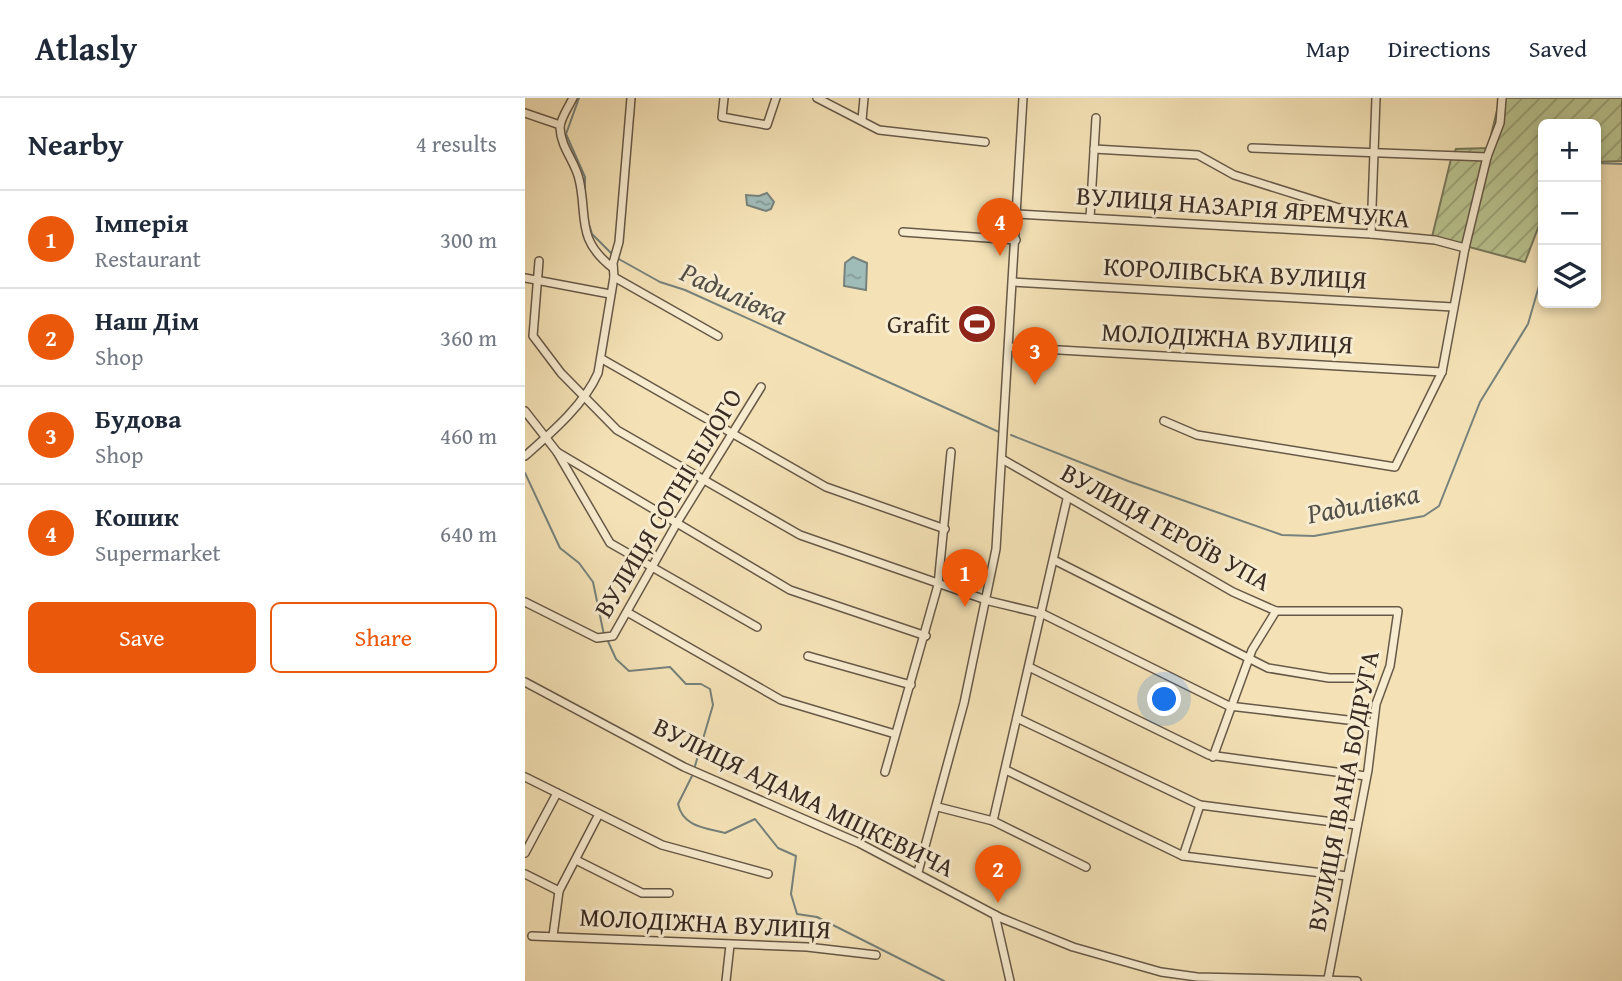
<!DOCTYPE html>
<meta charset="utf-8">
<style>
body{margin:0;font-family:"Gentium Book Plus",serif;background:#f2f2f3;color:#1f2937}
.controls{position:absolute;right:21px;top:21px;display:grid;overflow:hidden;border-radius:10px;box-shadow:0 4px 10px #0003}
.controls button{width:63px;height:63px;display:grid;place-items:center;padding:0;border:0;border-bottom:2px solid #e0e1e3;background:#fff;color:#1f2937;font:35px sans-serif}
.you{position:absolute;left:640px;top:602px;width:24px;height:24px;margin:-18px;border:5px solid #fff;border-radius:50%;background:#1a73e8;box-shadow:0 0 0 10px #1a73e833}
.badge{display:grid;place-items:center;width:46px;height:46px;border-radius:50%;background:#ea580c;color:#fff;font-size:23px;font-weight:700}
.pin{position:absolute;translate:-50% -58px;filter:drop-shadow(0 2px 4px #0008)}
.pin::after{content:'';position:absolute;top:37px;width:24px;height:21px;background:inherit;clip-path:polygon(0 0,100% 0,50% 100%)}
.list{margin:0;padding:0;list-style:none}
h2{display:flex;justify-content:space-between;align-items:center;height:91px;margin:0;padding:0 28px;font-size:30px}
h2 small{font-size:23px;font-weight:400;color:#747a83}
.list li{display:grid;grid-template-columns:46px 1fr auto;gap:21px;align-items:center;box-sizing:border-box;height:98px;padding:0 28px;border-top:2px solid #e0e1e3}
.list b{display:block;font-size:26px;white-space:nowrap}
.list p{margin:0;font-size:23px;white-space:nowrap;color:#747a83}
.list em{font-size:23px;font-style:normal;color:#747a83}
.actions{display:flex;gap:14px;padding:21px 28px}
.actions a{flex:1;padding:16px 0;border:2px solid #ea580c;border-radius:10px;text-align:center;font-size:24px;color:#ea580c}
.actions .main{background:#ea580c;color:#fff}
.icon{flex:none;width:38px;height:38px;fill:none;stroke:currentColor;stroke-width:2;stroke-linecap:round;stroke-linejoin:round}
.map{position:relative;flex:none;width:1097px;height:883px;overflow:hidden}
header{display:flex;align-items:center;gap:42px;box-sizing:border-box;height:98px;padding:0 35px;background:#fff;border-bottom:2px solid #e0e1e3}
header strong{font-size:33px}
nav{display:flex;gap:38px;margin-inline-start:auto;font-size:24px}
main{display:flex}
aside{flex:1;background:#fff}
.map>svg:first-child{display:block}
.garden{fill:url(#garden-furrows);stroke:#78785a;stroke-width:2}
.water{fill:url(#water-ripples);stroke:#76827c;stroke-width:2}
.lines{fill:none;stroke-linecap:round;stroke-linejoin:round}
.stream{stroke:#76827c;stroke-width:2}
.minor-casing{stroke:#675948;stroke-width:10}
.minor{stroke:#f8ecd0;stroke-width:7}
.labels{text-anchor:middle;stroke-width:6;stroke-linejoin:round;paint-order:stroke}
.street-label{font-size:26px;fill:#382b23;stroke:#f8ecd0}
.poi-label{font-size:26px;fill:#382b23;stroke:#f8ecd0;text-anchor:end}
.water-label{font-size:28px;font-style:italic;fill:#524f48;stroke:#f8ecd0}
</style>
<header>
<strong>Atlasly</strong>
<nav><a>Map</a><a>Directions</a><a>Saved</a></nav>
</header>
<main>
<aside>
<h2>Nearby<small>4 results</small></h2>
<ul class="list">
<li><span class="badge">1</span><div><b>Імперія</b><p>Restaurant</p></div><em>300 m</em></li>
<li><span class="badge">2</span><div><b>Наш Дім</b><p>Shop</p></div><em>360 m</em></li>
<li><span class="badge">3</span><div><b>Будова</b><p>Shop</p></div><em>460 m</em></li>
<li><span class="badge">4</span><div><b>Кошик</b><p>Supermarket</p></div><em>640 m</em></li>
</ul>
<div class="actions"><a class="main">Save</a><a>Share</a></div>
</aside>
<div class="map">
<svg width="1097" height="883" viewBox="0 0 1097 883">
<defs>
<pattern id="garden-furrows" width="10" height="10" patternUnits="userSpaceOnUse" patternTransform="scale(1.75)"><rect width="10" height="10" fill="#b9c490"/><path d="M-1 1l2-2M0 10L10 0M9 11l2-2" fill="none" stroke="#979f75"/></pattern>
<pattern id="water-ripples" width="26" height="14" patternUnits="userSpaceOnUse" patternTransform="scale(1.75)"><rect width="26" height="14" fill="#a0bcb8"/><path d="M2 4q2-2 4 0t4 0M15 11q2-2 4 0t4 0" fill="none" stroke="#839995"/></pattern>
</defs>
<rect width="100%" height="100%" fill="#f4e2b6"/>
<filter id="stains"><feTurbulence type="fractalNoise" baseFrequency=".00286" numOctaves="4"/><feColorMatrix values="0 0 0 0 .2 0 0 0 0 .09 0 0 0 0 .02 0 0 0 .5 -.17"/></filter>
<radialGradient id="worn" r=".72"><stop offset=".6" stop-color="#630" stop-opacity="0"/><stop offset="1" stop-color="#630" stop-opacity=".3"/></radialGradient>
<path class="garden" d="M975 0H1097V63L1071 64V26H1018V117L1000 164 907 139 926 61 931 51 963 50Z"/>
<g class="water">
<path d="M242 95 249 104 246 111 241 113 222 107 221 97 234 98Z"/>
<path d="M328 159 342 165 341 192 319 188 320 165Z"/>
</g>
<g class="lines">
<g class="stream">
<path d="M54 0 41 36 60 79V97"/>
<path d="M1071 65 1097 66"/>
<path d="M63 123 67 136 88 157"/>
<path d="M92 160 135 184 160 192 474 334"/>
<path d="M486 337 603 383 757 437 789 438 899 418 914 408 955 304 1003 226 1018 174"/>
<path d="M0 375 35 450 54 465 68 484 79 537"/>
<path d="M82 541 91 561 104 573 145 569 161 586H176L185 591 188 607 170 668"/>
<path d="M167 678 153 706C158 729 181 730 200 735L230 721 253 750 271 758 266 796 272 816 292 819 419 883"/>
</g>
<defs>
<g id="minor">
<path d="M48 0C44 8 35 21 35 30 36 50 50 63 54 81 63 118 50 141 88 170"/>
<path d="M199 0 197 19 242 27 251 0"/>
<path d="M292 0 354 32 460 44"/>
<path d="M0 15 35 27"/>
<path d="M337 22 339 0"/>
<path d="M727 50 962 59"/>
<path d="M569 51 673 57 709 77 846 120"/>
<path d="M492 116 846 136 910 142 940 150"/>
<path d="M565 120 571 20"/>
<path d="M378 134 491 142"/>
<path d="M846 136 851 0"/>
<path d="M14 163 8 238 36 275 92 332 275 437 464 503 518 516 704 608 848 625"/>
<path d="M89 179 193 238"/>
<path d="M0 180 85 196"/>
<path d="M488 184 928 209"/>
<path d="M484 249 917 274"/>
<path d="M77 261 301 389 420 431"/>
<path d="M0 313 32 354 85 445 232 529"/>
<path d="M639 323 672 337 870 369 917 274 940 150 962 59 975 25 977 0"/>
<path d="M32 354 265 492 401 538"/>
<path d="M0 358C26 335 59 307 73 275L89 179 88 165 94 144 106 0"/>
<path d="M477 361 708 494 751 513H873L865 568 851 606 843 672 803 881"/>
<path d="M529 462 743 570 804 580H838"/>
<path d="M0 504 72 540 88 538 153 423 236 289"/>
<path d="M102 514 256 602 370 636"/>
<path d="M283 558 386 587"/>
<path d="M504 569 684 657 841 678"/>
<path d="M0 584 159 669 334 745 476 820 548 849 636 874 672 879 832 883"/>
<path d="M492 620 675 707 832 727"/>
<path d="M688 659 727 552 751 513"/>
<path d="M481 672 658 758 822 778"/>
<path d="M360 674 413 487 426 354"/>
<path d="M0 679 137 747 243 776"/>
<path d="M413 709 468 723 561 769"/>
<path d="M468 723 542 401"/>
<path d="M0 755 32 695"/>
<path d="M658 758 675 707"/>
<path d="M51 762 117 795H144"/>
<path d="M393 774 439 605 471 451 498 0"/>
<path d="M0 776 34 793"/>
<path d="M470 817 485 883"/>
<path d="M7 838 282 849 351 857"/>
<path d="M28 838 34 793 74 716"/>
<path d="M201 883 205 847"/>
</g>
</defs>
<use href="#minor" class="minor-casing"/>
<use href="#minor" class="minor"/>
</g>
<defs>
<symbol id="stadium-disc" viewBox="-11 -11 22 22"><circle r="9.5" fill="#8f2418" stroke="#f8ecd0"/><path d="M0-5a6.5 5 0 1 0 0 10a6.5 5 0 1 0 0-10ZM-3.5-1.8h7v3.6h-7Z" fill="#fff"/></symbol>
</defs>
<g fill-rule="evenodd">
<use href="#stadium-disc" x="430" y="204" width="44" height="44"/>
</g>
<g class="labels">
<g class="street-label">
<text transform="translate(718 109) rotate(4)" y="9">ВУЛИЦЯ НАЗАРІЯ ЯРЕМЧУКА</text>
<text transform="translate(710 175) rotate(3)" y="9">КОРОЛІВСЬКА ВУЛИЦЯ</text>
<text transform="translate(702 240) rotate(3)" y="9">МОЛОДІЖНА ВУЛИЦЯ</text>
<text transform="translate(143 405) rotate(-59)" y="9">ВУЛИЦЯ СОТНІ БІЛОГО</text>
<text transform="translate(641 429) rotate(29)" y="9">ВУЛИЦЯ ГЕРОЇВ УПА</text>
<text transform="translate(818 693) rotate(-79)" y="9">ВУЛИЦЯ ІВАНА БОДРУГА</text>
<text transform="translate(279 699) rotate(26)" y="9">ВУЛИЦЯ АДАМА МІЦКЕВИЧА</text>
<text transform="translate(180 825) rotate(3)" y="9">МОЛОДІЖНА ВУЛИЦЯ</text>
</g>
<g class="poi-label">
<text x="425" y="235">Grafit</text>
</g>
<g class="water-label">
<text transform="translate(209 195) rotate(24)" y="10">Радилівка</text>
<text transform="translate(838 405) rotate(-11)" y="10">Радилівка</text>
</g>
</g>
<rect width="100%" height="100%" filter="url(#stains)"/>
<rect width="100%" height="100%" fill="url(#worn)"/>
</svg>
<div class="controls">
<button>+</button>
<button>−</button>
<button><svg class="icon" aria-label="layers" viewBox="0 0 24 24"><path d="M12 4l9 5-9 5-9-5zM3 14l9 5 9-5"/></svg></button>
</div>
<div class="you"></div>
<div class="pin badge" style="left:440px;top:509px">1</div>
<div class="pin badge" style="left:473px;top:805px">2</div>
<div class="pin badge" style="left:510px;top:287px">3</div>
<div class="pin badge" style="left:475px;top:158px">4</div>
</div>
</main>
